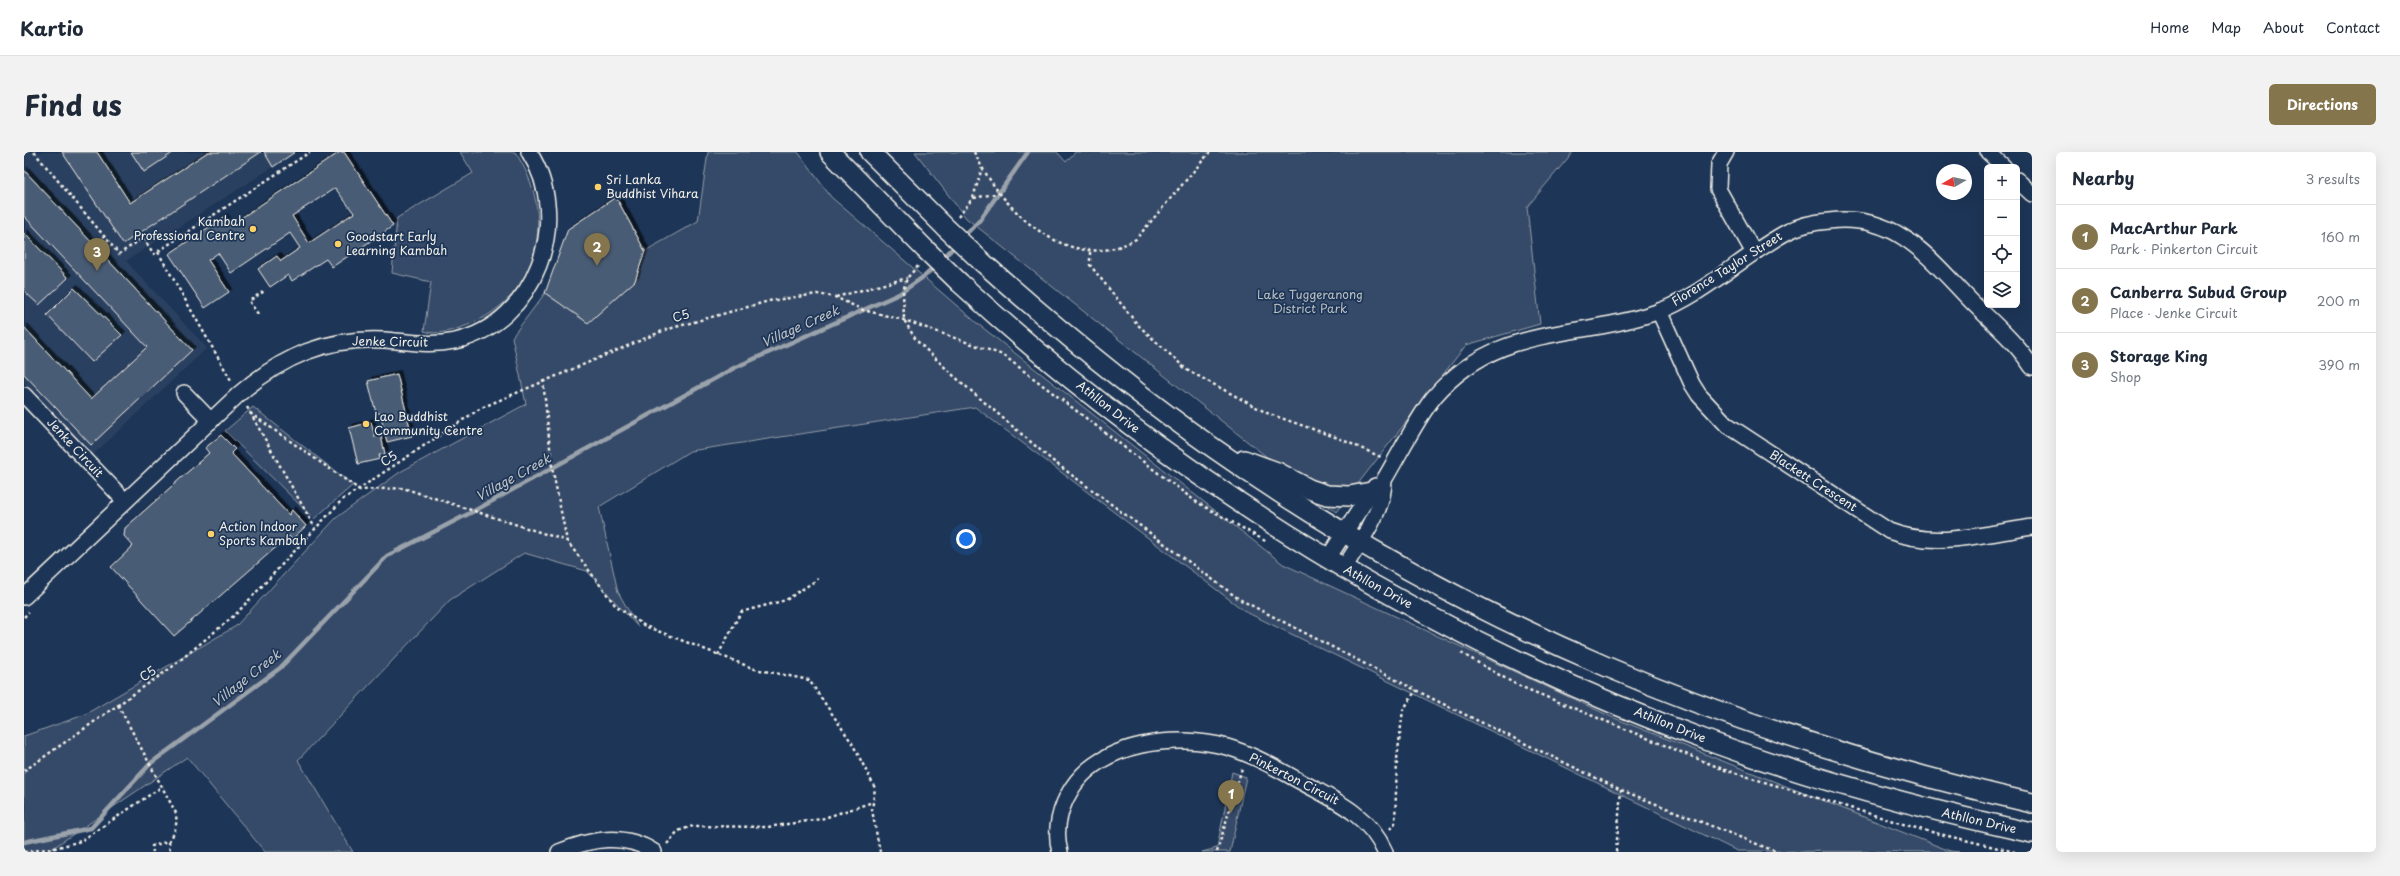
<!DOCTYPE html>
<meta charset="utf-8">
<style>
body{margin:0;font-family:"Playpen Sans",sans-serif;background:#f2f2f3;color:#1f2937}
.controls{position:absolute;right:12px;top:12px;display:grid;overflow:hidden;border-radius:6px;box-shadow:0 4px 16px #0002}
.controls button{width:36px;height:36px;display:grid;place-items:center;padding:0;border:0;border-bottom:1px solid #e0e1e3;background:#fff;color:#1f2937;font:20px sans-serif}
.compass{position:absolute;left:1912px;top:12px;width:36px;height:36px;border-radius:50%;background:#fff;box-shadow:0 4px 16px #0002;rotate:261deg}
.you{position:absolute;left:942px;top:387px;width:14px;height:14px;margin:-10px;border:3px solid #fff;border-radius:50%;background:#1a73e8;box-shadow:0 0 0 6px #1a73e833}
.badge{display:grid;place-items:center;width:26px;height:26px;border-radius:50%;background:#84754c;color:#fff;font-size:13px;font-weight:700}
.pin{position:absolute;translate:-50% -33px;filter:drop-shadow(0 1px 2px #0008)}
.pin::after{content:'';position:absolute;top:21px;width:14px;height:12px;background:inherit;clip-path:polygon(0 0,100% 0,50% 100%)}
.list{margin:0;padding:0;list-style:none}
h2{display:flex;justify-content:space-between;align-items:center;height:52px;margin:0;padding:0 16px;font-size:17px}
h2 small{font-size:13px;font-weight:400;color:#747a83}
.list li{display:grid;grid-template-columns:26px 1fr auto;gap:12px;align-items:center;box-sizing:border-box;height:64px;padding:0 16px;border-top:1px solid #e0e1e3}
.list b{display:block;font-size:15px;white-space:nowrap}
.list p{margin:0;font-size:13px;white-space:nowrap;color:#747a83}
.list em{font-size:13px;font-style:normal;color:#747a83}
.icon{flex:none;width:22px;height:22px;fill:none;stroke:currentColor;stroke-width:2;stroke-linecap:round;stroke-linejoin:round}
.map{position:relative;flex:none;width:2008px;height:700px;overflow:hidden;border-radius:6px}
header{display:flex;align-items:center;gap:24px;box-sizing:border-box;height:56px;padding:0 20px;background:#fff;border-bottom:1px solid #e0e1e3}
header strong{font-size:19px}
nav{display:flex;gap:22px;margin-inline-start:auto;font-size:14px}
.intro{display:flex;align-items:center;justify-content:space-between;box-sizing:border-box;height:96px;padding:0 24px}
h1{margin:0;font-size:28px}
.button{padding:10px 18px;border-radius:6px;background:#84754c;color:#fff;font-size:14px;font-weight:700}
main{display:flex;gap:24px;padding:0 24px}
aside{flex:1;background:#fff;border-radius:6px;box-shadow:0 4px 16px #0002}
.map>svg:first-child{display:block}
.built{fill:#2a4060}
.green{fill:#354a67;stroke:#949ea8}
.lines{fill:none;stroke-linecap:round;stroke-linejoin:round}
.stream{stroke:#9aa2ab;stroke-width:4.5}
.building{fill:#485b74;stroke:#f4f1e8;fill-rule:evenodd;filter:url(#shadow)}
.minor-casing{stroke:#f4f1e8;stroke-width:18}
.major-casing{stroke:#f4f1e8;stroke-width:22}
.path{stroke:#f4f1e8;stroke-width:2.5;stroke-dasharray:3 3;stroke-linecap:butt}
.minor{stroke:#1d3557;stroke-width:15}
.major{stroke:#1d3557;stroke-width:19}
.major-bridge-casing{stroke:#f4f1e8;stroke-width:22;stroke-linecap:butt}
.major-bridge{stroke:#1d3557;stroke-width:19}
.poi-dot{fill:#ffd166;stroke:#1d3557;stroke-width:1.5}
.labels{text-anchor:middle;stroke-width:3.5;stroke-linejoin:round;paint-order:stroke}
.poi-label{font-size:12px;fill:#f4f1e8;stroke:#1d3557;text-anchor:start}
.street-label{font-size:12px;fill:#f4f1e8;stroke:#1d3557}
.park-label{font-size:12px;fill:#bbbfc1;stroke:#1d3557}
.water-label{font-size:13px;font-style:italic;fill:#c0c3c4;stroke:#1d3557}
</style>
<header>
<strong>Kartio</strong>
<nav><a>Home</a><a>Map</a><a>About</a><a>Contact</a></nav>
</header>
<div class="intro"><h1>Find us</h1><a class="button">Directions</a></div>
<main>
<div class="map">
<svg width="2008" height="700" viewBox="0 0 2008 700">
<defs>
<filter id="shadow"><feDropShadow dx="3.5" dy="-3.5" stdDeviation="0" flood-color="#0009"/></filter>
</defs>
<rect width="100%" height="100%" fill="#1d3557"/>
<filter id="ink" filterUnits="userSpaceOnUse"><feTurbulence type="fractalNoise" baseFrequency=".025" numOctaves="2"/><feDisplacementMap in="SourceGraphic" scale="8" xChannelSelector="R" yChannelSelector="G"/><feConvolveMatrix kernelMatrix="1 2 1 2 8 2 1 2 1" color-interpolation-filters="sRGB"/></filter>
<g filter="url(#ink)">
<path class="built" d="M0 0H239L249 15 102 109 183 196 68 304 0 231Z"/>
<g class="green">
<path d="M436 0H491C533 62 517 144 444 173 430 178 414 184 400 179L407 130 368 121 373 66 449 21Z"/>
<path d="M684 0H774L807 45 954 172 1259 412 1590 566 1926 699 1935 700 1713 699 1222 460 951 255 666 299 575 355 594 440 614 475 563 419 500 401 426 448 274 608 329 700H241L163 605 23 700H0V584L60 563 212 474 312 366 376 320 502 252 488 185 521 141 621 99 674 69Z"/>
<path d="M891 0H1033L1042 10 1051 0H1549L1503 55 1516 172 1442 193 1312 360 942 66Z"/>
<path d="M229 255 329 333 290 367 201 279Z"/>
<path d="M1208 620 1222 625 1206 700H1178L1193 696Z"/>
</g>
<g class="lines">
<g class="stream">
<path d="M938 86 955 69 1004 0"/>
<path d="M917 108 933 92"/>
<path d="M0 690 67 676 127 611 256 516 363 404 450 359 710 216 875 142 902 123 912 113"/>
</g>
</g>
<g class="building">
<path d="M38 0H73L106 51 184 0H237L99 92Z"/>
<path d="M107 0H150L120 20Z"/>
<path d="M240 0H271L249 15Z"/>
<path d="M316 0H320L369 74 308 115 302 107 268 129 264 123 246 135 234 117 253 104 257 109 276 96 266 81 207 121 194 101 184 108 205 140 181 156 145 102 200 65 205 74ZM311 36 330 61 285 91 268 64Z"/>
<path d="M0 18 168 198 67 293 0 222V175L67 247 123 195 0 64Z"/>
<path d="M592 45 621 99 611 129 564 171 521 141 544 77Z"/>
<path d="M0 81 44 126 15 153 0 139Z"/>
<path d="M50 136 98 183 68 210 23 163Z"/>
<path d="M373 222 388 284 363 290 356 261H352L344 229Z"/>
<path d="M347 270 351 285 357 284 361 302 355 303 356 307 334 312 325 276Z"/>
<path d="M197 283 211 297 207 301 265 363 268 358 282 374 268 387 265 384 150 484 87 415 109 394 100 384 101 376 185 301 181 296Z"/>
</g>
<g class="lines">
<defs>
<g id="minor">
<path d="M1702 0 1695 12 1694 37 1730 101"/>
<path d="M1964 0 1980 15"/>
<path d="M1993 28 2008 42"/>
<path d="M1635 159 1668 232 1675 243 1702 272 1865 379C1912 397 1960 382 2008 375"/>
<path d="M160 241 187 269"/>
<path d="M0 243 101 349"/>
<path d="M1304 406 1351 334"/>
<path d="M1320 416C1336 389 1360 360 1360 328 1375 303 1393 266 1410 245 1473 171 1551 188 1633 160 1678 144 1720 103 1763 80 1776 73 1791 70 1805 69 1874 61 1905 106 1948 150 1968 170 1992 190 2008 215"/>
<path d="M0 445 215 242C259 204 303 185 361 188 385 190 407 194 431 189 512 171 549 68 505 0"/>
<path d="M535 700C566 687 600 680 630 700"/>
<path d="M1036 700C1030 678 1036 655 1048 636 1078 590 1152 581 1203 595 1231 603 1257 619 1283 633 1315 650 1346 665 1361 700"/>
</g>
<g id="major">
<path d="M806 0 901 97"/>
<path d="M846 0 922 76"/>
<path d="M957 109C1032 176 1109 240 1191 297 1440 472 1713 584 2008 651"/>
<path d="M936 131C1153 331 1412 490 1690 591 1794 629 1900 657 2008 681"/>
<path d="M1220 308 1253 320 1285 337 1303 343 1325 344 1347 340"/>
</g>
</defs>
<use href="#minor" class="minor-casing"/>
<use href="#major" class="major-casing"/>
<g class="path">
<path d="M10 0 95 102 119 86 130 102 286 0"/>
<path d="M950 0C977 57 1045 126 1112 87L1186 0"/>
<path d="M950 46 975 41"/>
<path d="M934 65 949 46 958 16"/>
<path d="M134 100 208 230"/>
<path d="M1066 100V113L1114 173 1163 218 1243 261 1314 286 1357 305"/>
<path d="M894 114 883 126 879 139 880 168 892 188 931 225 1029 309 1215 447 1409 547 1597 638 1753 700"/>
<path d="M812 145 883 126"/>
<path d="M234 162 225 149 242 138"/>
<path d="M519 228 528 315 543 389 591 453 621 474 731 517 785 528 828 591 851 636 848 658 856 700"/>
<path d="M223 255 291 376"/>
<path d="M226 261 336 338 379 336 543 389"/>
<path d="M0 465 5 460"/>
<path d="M1437 501 1493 533 1701 618 1899 678 1991 700"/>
<path d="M694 503 717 460 762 448 794 427"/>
<path d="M94 553 152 661C153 672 152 680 145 689L128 694 129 700"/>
<path d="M0 619 148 515 212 462 318 348 457 256 641 178 745 149 793 142 811 145 839 158 880 168 979 203 1171 349 1243 390"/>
<path d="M1366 677 1371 671 1373 607 1379 558 1392 538"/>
<path d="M145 689 146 700"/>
<path d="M643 692 654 679 669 674 744 675 797 667 849 650"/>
<path d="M0 700 31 696 57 689 139 634"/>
<path d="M1193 700 1218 616"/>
<path d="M1592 700 1597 638"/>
</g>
<use href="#minor" class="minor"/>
<use href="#major" class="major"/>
<defs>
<g id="major-bridge">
<path d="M922 76 957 109"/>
<path d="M901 97 936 131"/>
</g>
</defs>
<use href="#major-bridge" class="major-bridge-casing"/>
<use href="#major-bridge" class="major-bridge"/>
</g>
</g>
<g class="poi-dot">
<circle cx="574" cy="35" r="4"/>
<circle cx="229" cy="77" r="4"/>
<circle cx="314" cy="92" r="4"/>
<circle cx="342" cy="272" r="4"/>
<circle cx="187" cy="382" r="4"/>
</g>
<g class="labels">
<g class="poi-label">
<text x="582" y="32">Sri Lanka<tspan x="582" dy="14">Buddhist Vihara</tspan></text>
<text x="221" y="74" text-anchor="end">Kambah<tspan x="221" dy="14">Professional Centre</tspan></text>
<text x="322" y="89">Goodstart Early<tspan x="322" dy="14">Learning Kambah</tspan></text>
<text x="350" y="269">Lao Buddhist<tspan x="350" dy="14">Community Centre</tspan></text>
<text x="195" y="379">Action Indoor<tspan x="195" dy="14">Sports Kambah</tspan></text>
</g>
<g class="street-label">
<text transform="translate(1703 117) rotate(-32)" y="4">Florence Taylor Street</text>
<text transform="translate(657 164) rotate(-16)" y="4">C5</text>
<text transform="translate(366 190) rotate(1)" y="4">Jenke Circuit</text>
<text transform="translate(1084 255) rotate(38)" y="4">Athllon Drive</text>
<text transform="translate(51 296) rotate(47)" y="4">Jenke Circuit</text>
<text transform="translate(365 307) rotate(-34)" y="4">C5</text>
<text transform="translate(1789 329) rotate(33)" y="4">Blackett Crescent</text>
<text transform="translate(1354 435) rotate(29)" y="4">Athllon Drive</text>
<text transform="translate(124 522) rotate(-35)" y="4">C5</text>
<text transform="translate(1646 573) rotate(22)" y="4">Athllon Drive</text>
<text transform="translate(1270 627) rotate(27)" y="4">Pinkerton Circuit</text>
<text transform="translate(1955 669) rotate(13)" y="4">Athllon Drive</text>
</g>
<g class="park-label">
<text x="1286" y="147">Lake Tuggeranong<tspan x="1286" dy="14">District Park</tspan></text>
</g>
<g class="water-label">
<text transform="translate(776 174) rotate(-24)" y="5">Village Creek</text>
<text transform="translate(489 325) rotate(-29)" y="5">Village Creek</text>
<text transform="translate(222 526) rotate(-38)" y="5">Village Creek</text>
</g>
</g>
</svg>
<div class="controls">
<button>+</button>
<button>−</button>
<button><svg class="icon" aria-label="locate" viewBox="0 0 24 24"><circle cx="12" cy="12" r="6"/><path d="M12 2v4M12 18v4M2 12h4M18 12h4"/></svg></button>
<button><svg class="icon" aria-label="layers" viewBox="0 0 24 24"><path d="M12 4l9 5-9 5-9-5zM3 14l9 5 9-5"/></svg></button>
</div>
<svg class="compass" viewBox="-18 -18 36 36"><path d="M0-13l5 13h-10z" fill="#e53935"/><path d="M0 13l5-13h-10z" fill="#747a83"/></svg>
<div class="you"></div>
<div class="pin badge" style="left:1207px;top:661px">1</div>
<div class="pin badge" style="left:573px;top:114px">2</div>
<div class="pin badge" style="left:73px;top:119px">3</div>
</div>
<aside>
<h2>Nearby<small>3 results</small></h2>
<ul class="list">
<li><span class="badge">1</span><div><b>MacArthur Park</b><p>Park · Pinkerton Circuit</p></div><em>160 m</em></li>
<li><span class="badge">2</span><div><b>Canberra Subud Group</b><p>Place · Jenke Circuit</p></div><em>200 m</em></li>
<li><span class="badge">3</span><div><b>Storage King</b><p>Shop</p></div><em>390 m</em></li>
</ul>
</aside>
</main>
